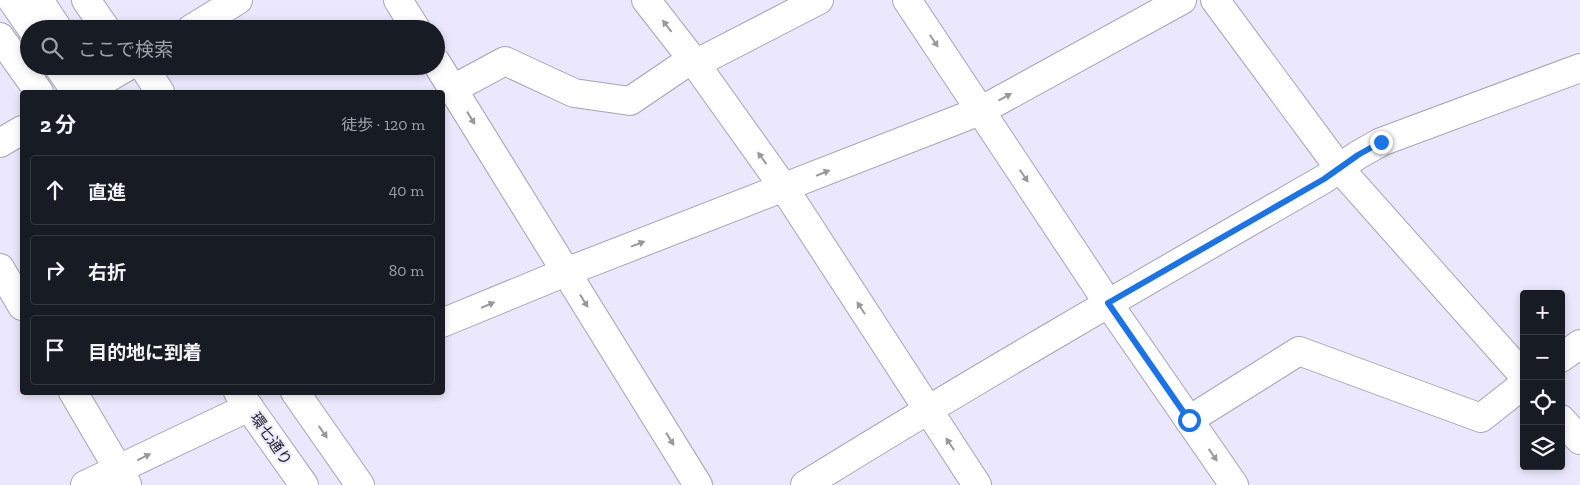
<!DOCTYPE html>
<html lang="ja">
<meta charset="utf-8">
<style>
body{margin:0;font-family:"Zilla Slab","Noto Sans JP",serif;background:#20242c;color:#f1f3f6}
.controls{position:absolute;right:15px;bottom:15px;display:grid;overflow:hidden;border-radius:5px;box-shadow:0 2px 8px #0003}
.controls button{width:45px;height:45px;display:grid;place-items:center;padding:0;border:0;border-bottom:1px solid #363941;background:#171b24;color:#f1f3f6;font:25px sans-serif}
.stop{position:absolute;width:15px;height:15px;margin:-11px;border:4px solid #1a73e8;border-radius:50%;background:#fff}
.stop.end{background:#1a73e8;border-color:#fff;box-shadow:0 1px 5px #0008}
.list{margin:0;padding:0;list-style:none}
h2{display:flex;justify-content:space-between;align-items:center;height:65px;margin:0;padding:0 20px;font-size:21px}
h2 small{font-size:16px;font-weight:400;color:#9ea1a6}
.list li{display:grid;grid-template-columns:32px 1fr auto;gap:15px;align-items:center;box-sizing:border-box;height:70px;margin:0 10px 10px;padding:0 10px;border:1px solid #363941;border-radius:5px}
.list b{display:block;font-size:19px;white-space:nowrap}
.list em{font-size:16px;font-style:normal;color:#9ea1a6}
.icon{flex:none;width:28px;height:28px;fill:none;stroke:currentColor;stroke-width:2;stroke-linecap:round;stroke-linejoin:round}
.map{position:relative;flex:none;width:1580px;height:485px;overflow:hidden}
.search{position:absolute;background:#171b24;box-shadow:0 2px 8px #0003;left:20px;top:20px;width:425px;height:55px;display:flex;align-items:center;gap:12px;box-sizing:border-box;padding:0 18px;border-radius:28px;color:#9ea1a6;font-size:19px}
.panel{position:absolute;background:#171b24;box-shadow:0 2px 8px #0003;left:20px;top:90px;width:425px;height:305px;border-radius:5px}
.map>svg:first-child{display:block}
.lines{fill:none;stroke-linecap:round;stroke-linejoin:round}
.minor-casing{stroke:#a6a3b6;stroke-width:30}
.major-casing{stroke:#a6a3b6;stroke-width:30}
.minor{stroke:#fff;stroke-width:28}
.major{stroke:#fff;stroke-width:28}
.oneway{fill:#99999c}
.route{stroke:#1a73e8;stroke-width:6}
.labels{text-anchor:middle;stroke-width:4;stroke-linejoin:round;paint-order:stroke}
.street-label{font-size:15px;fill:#1d1c23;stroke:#ebe7fc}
</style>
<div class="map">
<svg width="1580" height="485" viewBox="0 0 1580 485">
<rect width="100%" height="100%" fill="#ebe7fc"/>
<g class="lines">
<defs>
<g id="minor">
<path d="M86 0 106 29"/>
<path d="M398 0 416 29"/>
<path d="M646 0 692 59 784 188 977 485"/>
<path d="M907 0 1108 303 1234 485"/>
<path d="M1215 0 1340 169 1524 376"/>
<path d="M191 29 238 0"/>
<path d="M436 62 698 485"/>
<path d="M695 64 819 0"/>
<path d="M143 66 160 92"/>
<path d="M453 89 505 61 574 93 630 101 692 59"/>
<path d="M84 92 128 66"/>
<path d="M0 143 22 130"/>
<path d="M0 268 22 306"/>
<path d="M442 323 566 272 980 111 1182 0"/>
<path d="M1561 358 1580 344"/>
<path d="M73 392 127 484"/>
<path d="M1561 419 1580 440"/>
<path d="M1189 420 1299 351 1481 418 1524 384"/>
<path d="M85 485 249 407"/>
<path d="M805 485C976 379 1150 279 1324 179L1358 155 1381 142 1580 68"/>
</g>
<g id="major">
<path d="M12 0 32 29"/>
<path d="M39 0 58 29"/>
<path d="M0 37 39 92"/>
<path d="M58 66 76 92"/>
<path d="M83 66 100 92"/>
<path d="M238 392 304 485"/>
<path d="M295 392 360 485"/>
</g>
</defs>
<use href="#minor" class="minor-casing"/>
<use href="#major" class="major-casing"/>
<use href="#minor" class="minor"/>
<use href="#major" class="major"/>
</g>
<defs><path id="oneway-solid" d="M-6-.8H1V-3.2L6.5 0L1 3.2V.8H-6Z" transform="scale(1.25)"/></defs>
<g class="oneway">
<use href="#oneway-solid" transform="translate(667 26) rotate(-128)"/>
<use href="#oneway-solid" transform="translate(934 41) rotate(56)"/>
<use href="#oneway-solid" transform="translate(1005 97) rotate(-29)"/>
<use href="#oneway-solid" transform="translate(471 118) rotate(58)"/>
<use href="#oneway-solid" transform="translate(762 158) rotate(-126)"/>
<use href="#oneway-solid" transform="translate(823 173) rotate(-22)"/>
<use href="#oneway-solid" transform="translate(1024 176) rotate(56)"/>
<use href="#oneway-solid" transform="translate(638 244) rotate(-21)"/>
<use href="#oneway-solid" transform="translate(584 301) rotate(58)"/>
<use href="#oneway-solid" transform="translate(488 305) rotate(-23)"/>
<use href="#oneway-solid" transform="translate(861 308) rotate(-123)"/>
<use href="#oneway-solid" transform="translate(323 432) rotate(55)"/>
<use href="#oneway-solid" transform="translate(670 439) rotate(58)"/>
<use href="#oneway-solid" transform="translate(950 444) rotate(-124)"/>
<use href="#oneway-solid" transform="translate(1213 455) rotate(55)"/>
<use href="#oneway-solid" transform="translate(144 457) rotate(-26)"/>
</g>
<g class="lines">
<path class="route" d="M1189 420 1108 303 1324 179 1358 155 1381 142"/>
</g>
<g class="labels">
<g class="street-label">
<text transform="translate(271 439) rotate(55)" y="5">環七通り</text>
</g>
</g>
</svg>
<div class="controls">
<button>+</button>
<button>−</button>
<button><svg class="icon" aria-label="locate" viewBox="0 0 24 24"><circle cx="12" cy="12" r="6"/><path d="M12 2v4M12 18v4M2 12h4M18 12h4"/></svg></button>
<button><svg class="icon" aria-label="layers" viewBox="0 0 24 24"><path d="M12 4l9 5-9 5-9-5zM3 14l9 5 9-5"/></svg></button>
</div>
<div class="stop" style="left:1189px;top:420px"></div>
<div class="stop end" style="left:1381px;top:142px"></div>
<div class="search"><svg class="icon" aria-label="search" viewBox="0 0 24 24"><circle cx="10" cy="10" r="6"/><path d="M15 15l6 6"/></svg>ここで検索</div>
<section class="panel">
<h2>2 分<small>徒歩 · 120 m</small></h2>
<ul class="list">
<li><svg class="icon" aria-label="ahead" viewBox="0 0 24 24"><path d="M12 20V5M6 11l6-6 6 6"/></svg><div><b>直進</b></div><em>40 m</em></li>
<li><svg class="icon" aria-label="right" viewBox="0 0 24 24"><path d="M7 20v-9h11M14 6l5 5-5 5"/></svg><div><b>右折</b></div><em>80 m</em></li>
<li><svg class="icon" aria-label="arrive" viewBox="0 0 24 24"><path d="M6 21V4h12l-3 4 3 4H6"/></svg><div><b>目的地に到着</b></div></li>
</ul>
</section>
</div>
